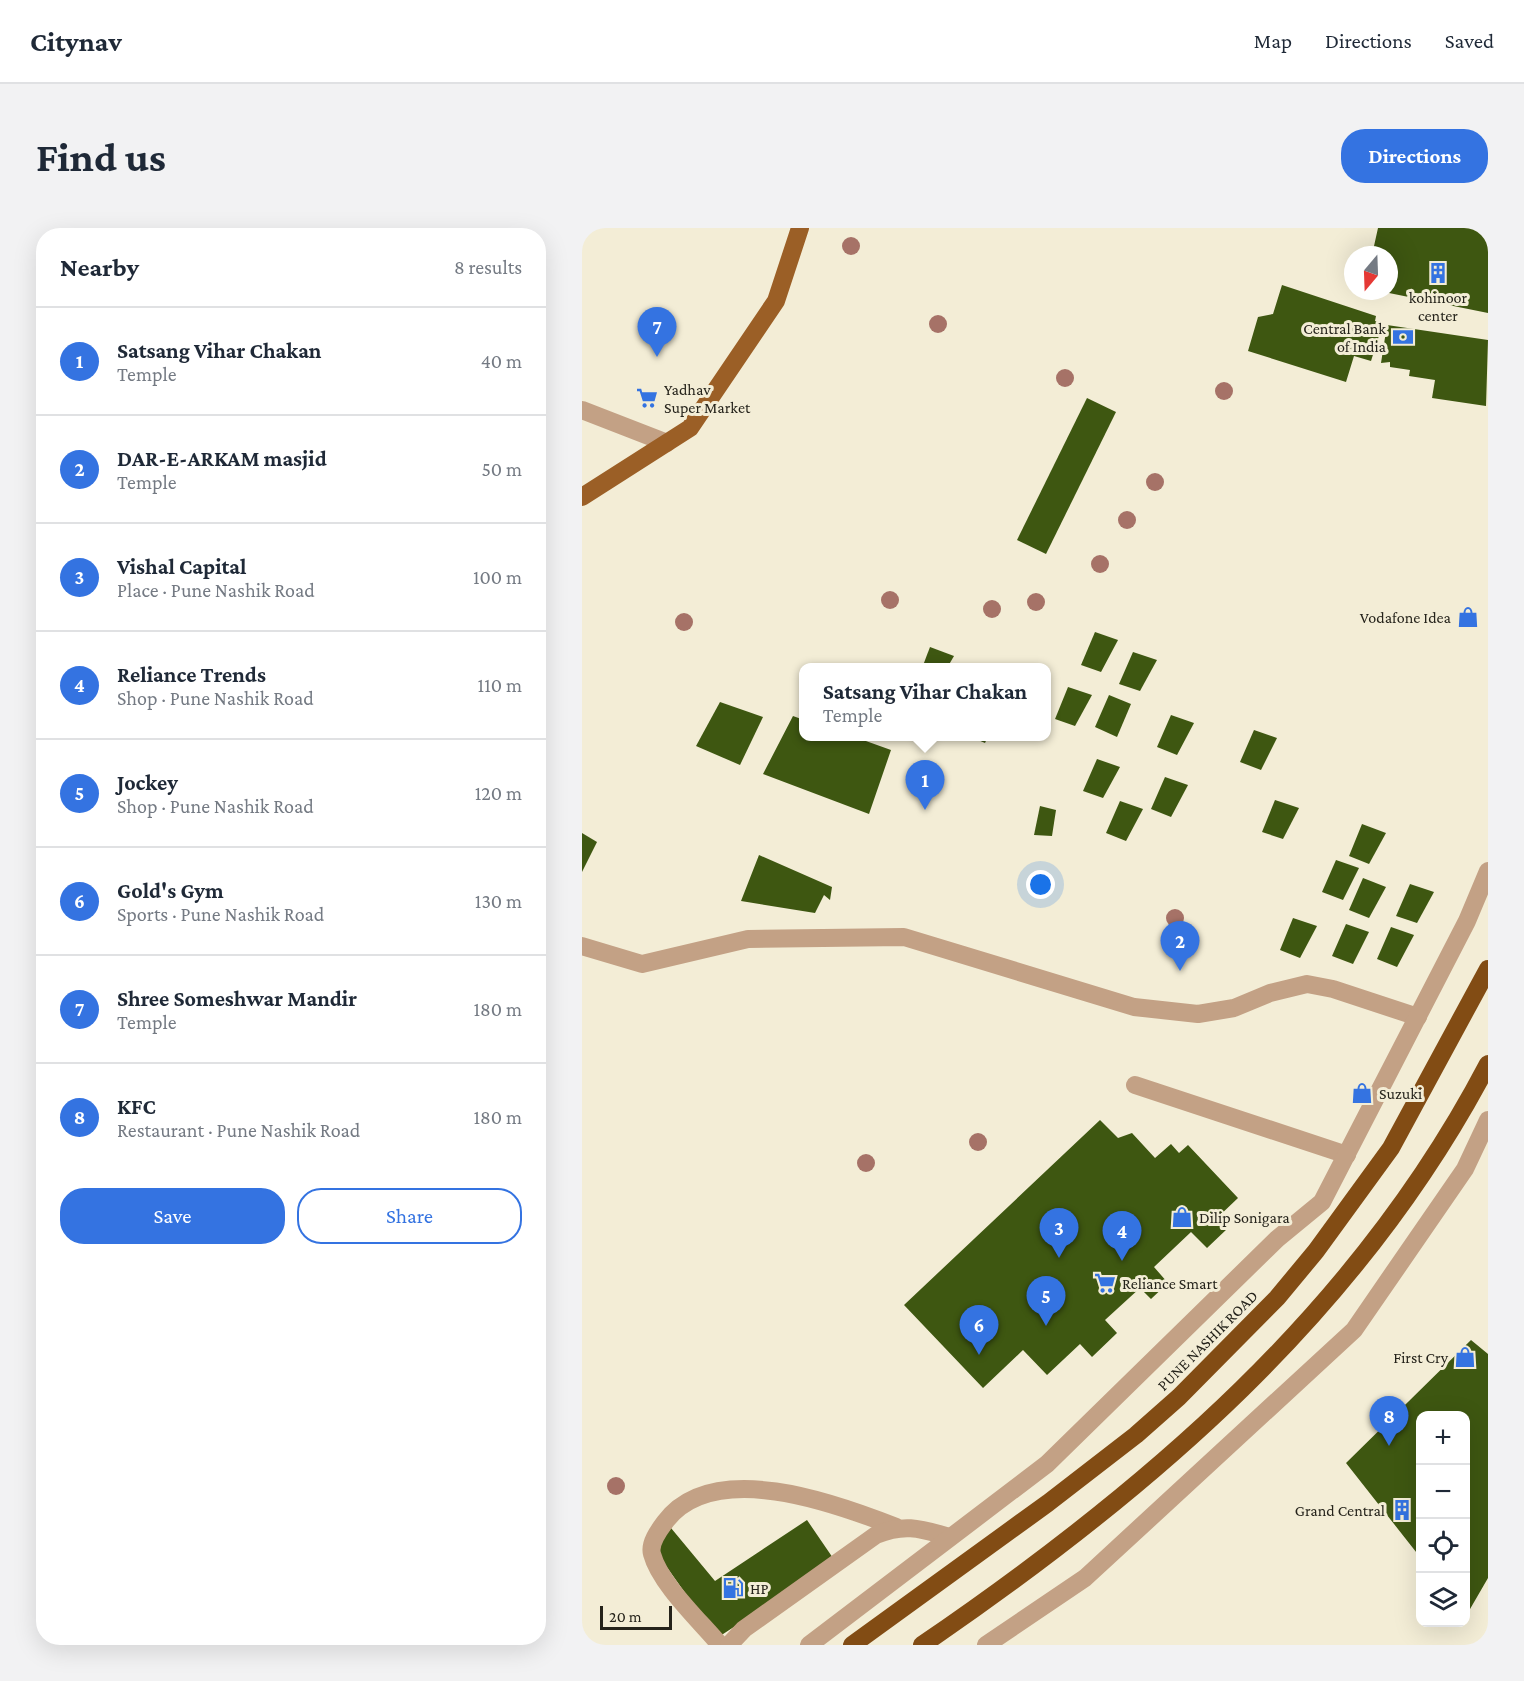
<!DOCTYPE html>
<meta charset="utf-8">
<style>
body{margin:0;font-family:"Crimson Pro",serif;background:#f2f2f3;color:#1f2937}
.controls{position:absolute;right:18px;bottom:18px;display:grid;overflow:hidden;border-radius:12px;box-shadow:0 6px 24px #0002}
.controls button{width:54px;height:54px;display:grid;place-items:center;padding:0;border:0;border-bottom:2px solid #e0e1e3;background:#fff;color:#1f2937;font:30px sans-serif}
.compass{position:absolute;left:762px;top:18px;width:54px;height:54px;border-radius:50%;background:#fff;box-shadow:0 6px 24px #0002;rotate:199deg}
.scale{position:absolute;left:18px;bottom:15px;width:72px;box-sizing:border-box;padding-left:6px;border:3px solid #25231b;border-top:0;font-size:16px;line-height:21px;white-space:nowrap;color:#25231b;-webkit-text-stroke:4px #f3edd6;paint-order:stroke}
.you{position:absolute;left:459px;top:657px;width:21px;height:21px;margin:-15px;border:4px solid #fff;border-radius:50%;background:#1a73e8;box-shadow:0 0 0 9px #1a73e833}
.badge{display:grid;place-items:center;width:39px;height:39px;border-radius:50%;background:#3473e1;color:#fff;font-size:20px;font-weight:700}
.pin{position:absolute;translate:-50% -50px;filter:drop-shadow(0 2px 3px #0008)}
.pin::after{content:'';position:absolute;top:32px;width:21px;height:18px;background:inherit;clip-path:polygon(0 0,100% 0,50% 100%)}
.popup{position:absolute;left:217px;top:435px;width:252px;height:78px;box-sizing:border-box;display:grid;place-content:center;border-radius:12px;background:#fff;filter:drop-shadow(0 2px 4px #0005);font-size:20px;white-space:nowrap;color:#747a83}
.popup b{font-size:22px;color:#1f2937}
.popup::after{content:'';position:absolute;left:50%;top:100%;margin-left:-12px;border:12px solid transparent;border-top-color:#fff}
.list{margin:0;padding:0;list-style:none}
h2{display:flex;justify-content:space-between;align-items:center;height:78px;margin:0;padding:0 24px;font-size:26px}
h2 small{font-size:20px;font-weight:400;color:#747a83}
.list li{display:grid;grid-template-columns:39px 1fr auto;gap:18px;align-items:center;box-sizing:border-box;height:108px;padding:0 24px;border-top:2px solid #e0e1e3}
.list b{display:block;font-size:22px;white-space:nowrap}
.list p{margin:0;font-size:20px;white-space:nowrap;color:#747a83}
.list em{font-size:20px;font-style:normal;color:#747a83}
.actions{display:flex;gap:12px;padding:18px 24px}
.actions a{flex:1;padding:14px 0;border:2px solid #3473e1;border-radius:24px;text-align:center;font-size:21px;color:#3473e1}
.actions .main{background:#3473e1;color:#fff}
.icon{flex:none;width:33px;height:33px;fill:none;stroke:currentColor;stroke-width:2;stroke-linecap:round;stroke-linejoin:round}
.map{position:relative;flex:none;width:906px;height:1417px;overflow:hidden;border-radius:24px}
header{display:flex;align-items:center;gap:36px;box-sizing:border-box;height:84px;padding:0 30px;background:#fff;border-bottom:2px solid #e0e1e3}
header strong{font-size:28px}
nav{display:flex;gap:33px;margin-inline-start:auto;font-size:21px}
.intro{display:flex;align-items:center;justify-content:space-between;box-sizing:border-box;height:144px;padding:0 36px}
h1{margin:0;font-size:42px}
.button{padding:15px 27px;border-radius:24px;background:#3473e1;color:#fff;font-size:21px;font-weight:700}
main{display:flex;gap:36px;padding:0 36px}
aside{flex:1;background:#fff;border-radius:24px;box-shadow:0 6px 24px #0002}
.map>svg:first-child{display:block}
.building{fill:#3e5711}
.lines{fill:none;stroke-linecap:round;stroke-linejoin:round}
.minor{stroke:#c3a185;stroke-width:18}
.major{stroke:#9b5f26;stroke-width:18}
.highway{stroke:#824c14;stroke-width:18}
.tree{fill:#a67267}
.labels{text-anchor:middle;stroke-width:6;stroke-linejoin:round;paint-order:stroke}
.poi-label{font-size:16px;fill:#25231b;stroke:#f3edd6;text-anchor:start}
.street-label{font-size:16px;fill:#25231b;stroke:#f3edd6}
</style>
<header>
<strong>Citynav</strong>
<nav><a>Map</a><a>Directions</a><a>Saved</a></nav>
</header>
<div class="intro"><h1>Find us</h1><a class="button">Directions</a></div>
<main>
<aside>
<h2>Nearby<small>8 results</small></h2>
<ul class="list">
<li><span class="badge">1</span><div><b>Satsang Vihar Chakan</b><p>Temple</p></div><em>40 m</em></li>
<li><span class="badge">2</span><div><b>DAR-E-ARKAM masjid</b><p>Temple</p></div><em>50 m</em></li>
<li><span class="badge">3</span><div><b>Vishal Capital</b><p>Place · Pune Nashik Road</p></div><em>100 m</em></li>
<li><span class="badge">4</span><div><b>Reliance Trends</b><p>Shop · Pune Nashik Road</p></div><em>110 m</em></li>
<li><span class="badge">5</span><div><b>Jockey</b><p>Shop · Pune Nashik Road</p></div><em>120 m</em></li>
<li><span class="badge">6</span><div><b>Gold's Gym</b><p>Sports · Pune Nashik Road</p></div><em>130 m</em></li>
<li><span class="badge">7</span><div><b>Shree Someshwar Mandir</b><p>Temple</p></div><em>180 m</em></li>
<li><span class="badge">8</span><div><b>KFC</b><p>Restaurant · Pune Nashik Road</p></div><em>180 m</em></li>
</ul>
<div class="actions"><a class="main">Save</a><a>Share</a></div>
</aside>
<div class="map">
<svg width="906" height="1417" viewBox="0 0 906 1417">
<rect width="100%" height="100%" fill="#f3edd6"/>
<g class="building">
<path d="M796 0H906V85L807 65V27H790Z"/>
<path d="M700 57 794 88 793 93 801 95 789 133 772 128 764 154 666 123 676 89 691 86Z"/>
<path d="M805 97 906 112 904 178 850 170 853 152 827 148 828 142 808 139V134L799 135Z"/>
<path d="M505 170 534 184 464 326 435 312Z"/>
<path d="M513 404 536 412 519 444 499 437Z"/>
<path d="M348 419 372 428 365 440H340Z"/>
<path d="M551 424 575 432 558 463 537 456Z"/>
<path d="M486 459 510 467 493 498 473 491Z"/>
<path d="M527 467 549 476 535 509 513 499Z"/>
<path d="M138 474 181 489 158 537 114 518Z"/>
<path d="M589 487 612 495 595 527 575 519Z"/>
<path d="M211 488 222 492V508H270L309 522 287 586 181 546Z"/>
<path d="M672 502 695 510 679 542 658 534Z"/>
<path d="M387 508H406L403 515Z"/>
<path d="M515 531 538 539 521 570 501 563Z"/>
<path d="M583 549 606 557 589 589 569 581Z"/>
<path d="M693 572 717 580 701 611 680 604Z"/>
<path d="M538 573 561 581 544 613 524 605Z"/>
<path d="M458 578 474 582 470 608 452 607Z"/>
<path d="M780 596 804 605 787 636 767 628Z"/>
<path d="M0 605 15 614 0 644Z"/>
<path d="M177 627 250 659 248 672 242 667 233 685 159 673Z"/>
<path d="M754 632 777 640 761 672 740 664Z"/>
<path d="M781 650 804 659 787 690 767 682Z"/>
<path d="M828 656 852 664 835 695 814 688Z"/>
<path d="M711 690 735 698 718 730 698 722Z"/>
<path d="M764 696 787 704 771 736 750 728Z"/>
<path d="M809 699 832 707 815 739 795 731Z"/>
<path d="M518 892 536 910 550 905 573 930 589 916 597 925 606 917 656 970 635 990 645 1001 625 1020 609 1004 572 1039 586 1055 569 1071 558 1060 523 1092 535 1105 510 1129 498 1116 465 1147 441 1122 401 1160 322 1077Z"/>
<path d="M889 1112 906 1126V1350L884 1388V1188H838V1329L764 1235Z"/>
<path d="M225 1292 253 1333 135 1410 72 1321 89 1300 133 1353Z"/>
</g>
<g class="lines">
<g class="minor">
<path d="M0 182 85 215"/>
<path d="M0 718 60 736 166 711 322 709 552 779 616 786 652 780 688 765 725 756 751 761 836 789"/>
<path d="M553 857 765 927"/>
<path d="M138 1417C118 1393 78 1356 70 1326 67 1315 77 1302 83 1294 131 1230 253 1275 314 1299"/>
<path d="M147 1417 162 1401 294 1307C323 1295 339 1301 368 1309"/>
<path d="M227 1417 465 1236 695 1011 740 974 885 693 906 643"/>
<path d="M404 1417 503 1350 772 1102 883 941 906 892"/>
</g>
<path class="major" d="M0 269 108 200 194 73 218 0"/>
<g class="highway">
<path d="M270 1417 466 1275 554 1207 597 1169 695 1070 734 1023 809 920 906 741"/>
<path d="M340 1417C567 1262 777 1083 906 836"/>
</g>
</g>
<g class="tree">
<circle cx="269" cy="18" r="9"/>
<circle cx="356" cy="96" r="9"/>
<circle cx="483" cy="150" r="9"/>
<circle cx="642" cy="163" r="9"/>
<circle cx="573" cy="254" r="9"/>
<circle cx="545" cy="292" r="9"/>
<circle cx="518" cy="336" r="9"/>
<circle cx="308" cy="372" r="9"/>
<circle cx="454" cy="374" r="9"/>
<circle cx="410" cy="381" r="9"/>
<circle cx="102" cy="394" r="9"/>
<circle cx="593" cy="690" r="9"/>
<circle cx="396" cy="914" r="9"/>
<circle cx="284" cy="935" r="9"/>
<circle cx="34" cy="1258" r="9"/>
</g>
<defs>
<symbol id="building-bare" viewBox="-9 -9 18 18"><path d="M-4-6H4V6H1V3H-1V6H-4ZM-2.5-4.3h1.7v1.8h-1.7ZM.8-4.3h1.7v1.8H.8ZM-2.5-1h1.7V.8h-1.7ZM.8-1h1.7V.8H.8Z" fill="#3473e1" stroke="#f3edd6" stroke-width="2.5" paint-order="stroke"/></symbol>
<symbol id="bank-bare" viewBox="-9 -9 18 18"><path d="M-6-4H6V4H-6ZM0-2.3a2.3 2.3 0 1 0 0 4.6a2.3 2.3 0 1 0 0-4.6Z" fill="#3473e1" stroke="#f3edd6" stroke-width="2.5" paint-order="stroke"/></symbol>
<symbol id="supermarket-bare" viewBox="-9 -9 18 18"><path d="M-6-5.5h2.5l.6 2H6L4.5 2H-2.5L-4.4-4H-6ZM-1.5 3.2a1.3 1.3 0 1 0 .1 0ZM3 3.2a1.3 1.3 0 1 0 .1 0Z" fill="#3473e1" stroke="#f3edd6" stroke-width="2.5" paint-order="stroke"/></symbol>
<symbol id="shop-bare" viewBox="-9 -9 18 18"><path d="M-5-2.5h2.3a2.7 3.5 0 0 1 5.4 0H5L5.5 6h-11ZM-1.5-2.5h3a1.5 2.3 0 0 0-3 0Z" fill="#3473e1" stroke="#f3edd6" stroke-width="2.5" paint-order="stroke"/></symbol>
<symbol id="fuel-bare" viewBox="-9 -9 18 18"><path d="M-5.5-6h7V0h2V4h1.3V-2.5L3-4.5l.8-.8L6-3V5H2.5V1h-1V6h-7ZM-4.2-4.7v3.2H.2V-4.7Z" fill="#3473e1" stroke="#f3edd6" stroke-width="2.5" paint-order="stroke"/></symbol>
</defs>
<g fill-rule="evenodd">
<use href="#building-bare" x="841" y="30" width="30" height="30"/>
<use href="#bank-bare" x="806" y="94" width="30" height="30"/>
<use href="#supermarket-bare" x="50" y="155" width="30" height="30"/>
<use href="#shop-bare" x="871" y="374" width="30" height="30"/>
<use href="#shop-bare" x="765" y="850" width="30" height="30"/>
<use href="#shop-bare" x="585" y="974" width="30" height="30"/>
<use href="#supermarket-bare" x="508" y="1040" width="30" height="30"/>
<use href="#shop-bare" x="868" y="1114" width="30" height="30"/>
<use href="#building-bare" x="805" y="1267" width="30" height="30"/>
<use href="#fuel-bare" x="136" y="1345" width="30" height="30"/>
</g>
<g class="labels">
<g class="poi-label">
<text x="856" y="75" text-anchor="middle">kohinoor<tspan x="856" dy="18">center</tspan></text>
<text x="804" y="106" text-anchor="end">Central Bank<tspan x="804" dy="18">of India</tspan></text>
<text x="82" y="167">Yadhav<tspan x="82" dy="18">Super Market</tspan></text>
<text x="869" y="395" text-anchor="end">Vodafone Idea</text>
<text x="797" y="871">Suzuki</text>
<text x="617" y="995">Dilip Sonigara</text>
<text x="540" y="1061">Reliance Smart</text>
<text x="866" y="1135" text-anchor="end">First Cry</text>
<text x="803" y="1288" text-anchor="end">Grand Central</text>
<text x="168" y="1366">HP</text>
</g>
<g class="street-label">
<text transform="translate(625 1112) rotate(-45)" y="6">PUNE NASHIK ROAD</text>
</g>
</g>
</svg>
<div class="controls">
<button>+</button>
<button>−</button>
<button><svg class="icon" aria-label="locate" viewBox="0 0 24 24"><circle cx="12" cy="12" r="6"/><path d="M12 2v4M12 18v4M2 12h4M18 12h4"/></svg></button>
<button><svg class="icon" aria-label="layers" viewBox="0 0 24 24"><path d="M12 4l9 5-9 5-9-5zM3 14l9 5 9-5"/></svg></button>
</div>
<svg class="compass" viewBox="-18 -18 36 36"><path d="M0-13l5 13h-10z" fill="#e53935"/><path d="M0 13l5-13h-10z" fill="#747a83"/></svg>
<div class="scale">20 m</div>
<div class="you"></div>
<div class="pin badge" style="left:343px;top:582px">1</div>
<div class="popup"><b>Satsang Vihar Chakan</b>Temple</div>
<div class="pin badge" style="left:598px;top:743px">2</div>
<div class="pin badge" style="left:477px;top:1030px">3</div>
<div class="pin badge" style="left:540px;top:1033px">4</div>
<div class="pin badge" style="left:464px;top:1098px">5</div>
<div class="pin badge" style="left:397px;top:1127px">6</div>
<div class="pin badge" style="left:75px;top:129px">7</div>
<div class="pin badge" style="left:807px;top:1218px">8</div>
</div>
</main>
